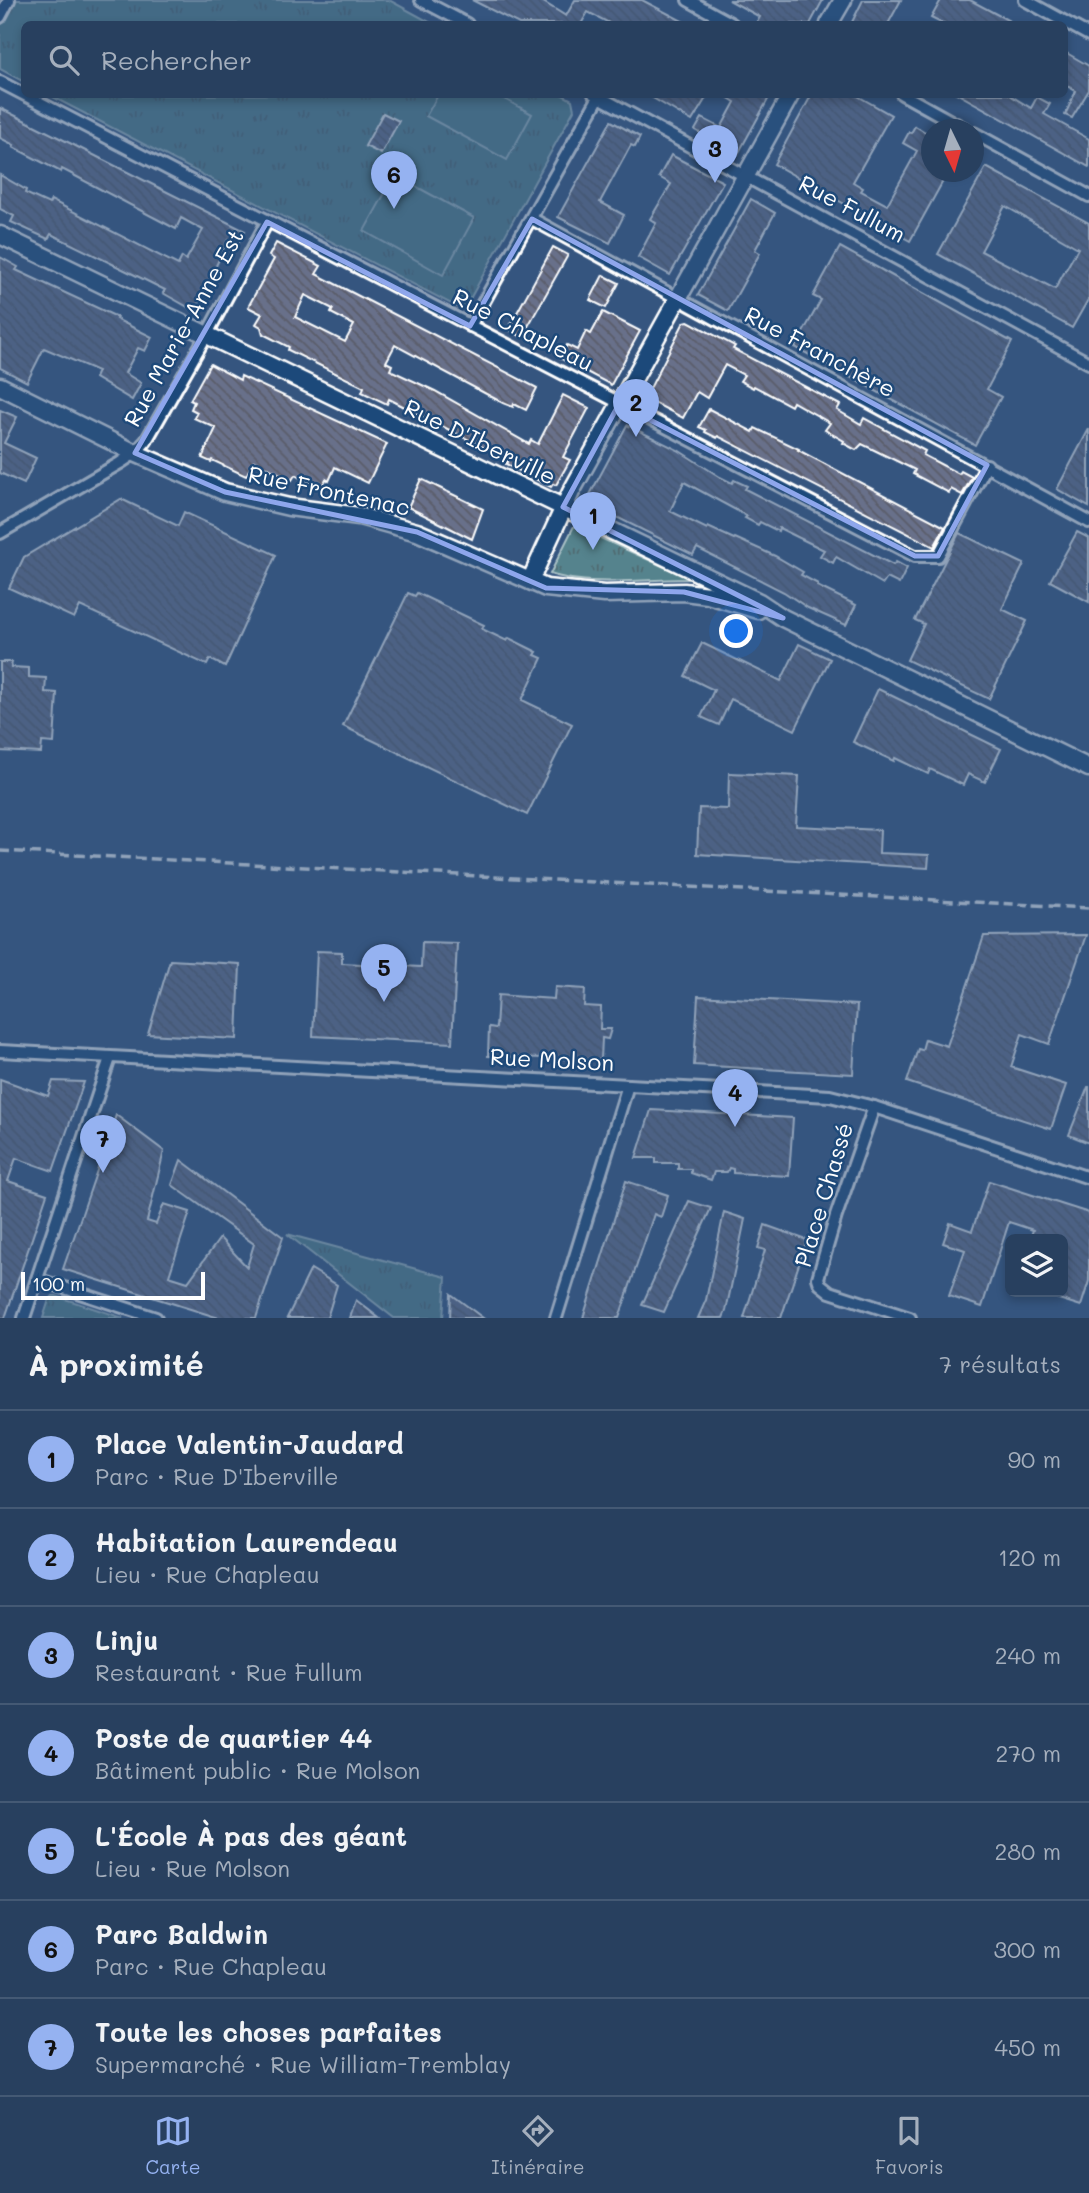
<!DOCTYPE html>
<html lang="fr">
<meta charset="utf-8">
<style>
body{margin:0;font-family:Mali,sans-serif;background:#304765;color:#f1f3f6}
.controls{position:absolute;right:21px;bottom:21px;display:grid;overflow:hidden;border-radius:10px;box-shadow:0 4px 10px #0003}
.controls button{width:63px;height:63px;display:grid;place-items:center;padding:0;border:0;border-bottom:2px solid #445974;background:#28405f;color:#f1f3f6;font:35px sans-serif}
.compass{position:absolute;left:921px;top:119px;width:63px;height:63px;border-radius:50%;background:#28405f;box-shadow:0 4px 10px #0003;rotate:175deg}
.scale{position:absolute;left:21px;bottom:18px;width:184px;box-sizing:border-box;padding-left:7px;border:4px solid #fff;border-top:0;font-size:19px;line-height:24px;white-space:nowrap;color:#fff;-webkit-text-stroke:5px #1f4a7a;paint-order:stroke}
.you{position:absolute;left:737px;top:632px;width:24px;height:24px;margin:-18px;border:5px solid #fff;border-radius:50%;background:#1a73e8;box-shadow:0 0 0 10px #1a73e833}
.badge{display:grid;place-items:center;width:46px;height:46px;border-radius:50%;background:#95b2f1;color:#111;font-size:23px;font-weight:700}
.pin{position:absolute;translate:-50% -58px;filter:drop-shadow(0 2px 4px #0008)}
.pin::after{content:'';position:absolute;top:37px;width:24px;height:21px;background:inherit;clip-path:polygon(0 0,100% 0,50% 100%)}
.list{margin:0;padding:0;list-style:none}
h2{display:flex;justify-content:space-between;align-items:center;height:91px;margin:0;padding:0 28px;font-size:30px}
h2 small{font-size:23px;font-weight:400;color:#a5afbd}
.list li{display:grid;grid-template-columns:46px 1fr auto;gap:21px;align-items:center;box-sizing:border-box;height:98px;padding:0 28px;border-top:2px solid #445974}
.list b{display:block;font-size:26px;white-space:nowrap}
.list p{margin:0;font-size:23px;white-space:nowrap;color:#a5afbd}
.list em{font-size:23px;font-style:normal;color:#a5afbd}
.icon{flex:none;width:38px;height:38px;fill:none;stroke:currentColor;stroke-width:2;stroke-linecap:round;stroke-linejoin:round}
.map{position:relative;flex:none;width:1089px;height:1318px;overflow:hidden}
.search{position:absolute;background:#28405f;box-shadow:0 4px 10px #0003;left:21px;right:21px;top:21px;height:77px;display:flex;align-items:center;gap:18px;box-sizing:border-box;padding:0 24px;border-radius:10px;color:#a5afbd;font-size:26px}
.sheet{height:777px;background:#28405f}
nav{display:flex;justify-content:space-around;align-items:center;box-sizing:border-box;height:98px;border-top:2px solid #445974;background:#28405f;font-size:19px;color:#a5afbd}
nav a{display:grid;justify-items:center;gap:4px}
nav .on{color:#95b2f1}
.map>svg:first-child{display:block}
.grass{fill:url(#grass-tufts);stroke:#aac1c6;stroke-width:2}
.garden{fill:#54838d;stroke:#aac1c6;stroke-width:2}
.building{fill:url(#building-back-hatch);stroke:#fff;stroke-width:2;fill-rule:evenodd}
.lines{fill:none;stroke-linecap:round;stroke-linejoin:round}
.street-casing{stroke:#fff;stroke-width:16}
.secondary-casing{stroke:#fff;stroke-width:21}
.street{stroke:#1f4a7a;stroke-width:10}
.secondary{stroke:#1f4a7a;stroke-width:16}
.rail{stroke:#fff;stroke-width:3.5;stroke-dasharray:10 5;stroke-linecap:butt}
.marked{fill:none;stroke:#8ea6ec;stroke-width:5;stroke-linejoin:round}
.labels{text-anchor:middle;stroke-width:5;stroke-linejoin:round;paint-order:stroke}
.street-label{font-size:23px;fill:#fff;stroke:#1f4a7a}
</style>
<div class="map">
<svg width="1089" height="1318" viewBox="0 0 1089 1318">
<defs>
<pattern id="grass-tufts" width="24" height="20" patternUnits="userSpaceOnUse" patternTransform="scale(1.75)"><rect width="24" height="20" fill="#54838d"/><path d="M3 7l-1-3M5 7V3M7 7l1-3M15 17l-1-3M17 17v-4M19 17l1-3" fill="none" stroke="#506a70"/></pattern>
<pattern id="building-back-hatch" width="6" height="6" patternUnits="userSpaceOnUse" patternTransform="scale(1.75)"><rect width="6" height="6" fill="#68708a"/><path d="M-1 5l2 2M0 0l6 6M5-1l2 2" fill="none" stroke="#595c68"/></pattern>
</defs>
<rect width="100%" height="100%" fill="#35557f"/>
<filter id="ink" filterUnits="userSpaceOnUse"><feTurbulence type="fractalNoise" baseFrequency=".0143" numOctaves="2"/><feDisplacementMap in="SourceGraphic" scale="14" xChannelSelector="R" yChannelSelector="G"/><feConvolveMatrix kernelMatrix="1 2 1 2 8 2 1 2 1" color-interpolation-filters="sRGB"/></filter>
<g filter="url(#ink)">
<g class="grass">
<path d="M11 0H389L433 24H24V82L0 69V22Z"/>
<path d="M561 94 572 100 574 110 465 308 461 309 49 95Z"/>
<path d="M574 526 691 579C651 579 587 587 550 574Z"/>
<path d="M287 1234 446 1277 443 1318H394Z"/>
<path d="M53 1296H56L123 1318H43L49 1300Z"/>
</g>
<g class="garden">
<path d="M438 95H497L532 114 507 160 426 116Z"/>
<path d="M395 175 474 218 443 275 364 231Z"/>
</g>
<g class="building">
<path d="M472 0H540L566 16 575 0H642L688 24H611L588 12 581 24H519Z"/>
<path d="M729 0H823L810 24H756L760 17Z"/>
<path d="M863 0H901L888 24H851Z"/>
<path d="M941 0H970L1015 24H943L931 18Z"/>
<path d="M1065 52 1089 66V90L1072 118 1065 115 1076 91 1065 85Z"/>
<path d="M646 94H700L706 98 692 121Z"/>
<path d="M722 94H771L738 154 695 130 702 118 721 128 735 102Z"/>
<path d="M812 94H854L891 115 853 182 863 188 861 191 887 205 917 151 903 143 909 132 911 133 915 126 932 136V172H948L910 241 774 164Z"/>
<path d="M958 94H1008L1031 108 1037 97 1050 104 1044 114 1089 139V167Z"/>
<path d="M0 108 245 231 237 245 228 240 195 311 163 293 165 290 139 277 51 234 48 239 11 222 14 216 0 209V175L26 190 25 193 49 204 51 200 178 265 182 257 186 260 203 230 181 218 176 229 62 169 61 172 13 147 14 145 0 138Z"/>
<path d="M383 113 399 121 381 154 365 146Z"/>
<path d="M611 121 640 137 635 147 631 145 600 202 624 215 610 243 558 217Z"/>
<path d="M671 155 723 182 670 275 638 257 656 223 650 219 671 184 659 177Z"/>
<path d="M986 167 1089 223V298L1072 328 938 254ZM1005 206 1078 248 1055 289 981 251Z"/>
<path d="M751 199 775 213 755 250 760 253 728 311 698 295Z"/>
<path d="M276 243 321 266 316 274 537 388 526 410 514 404 513 407 503 403 395 345 386 362 392 365 390 370 435 391 529 444 531 440 538 444 563 395 589 408 563 457 570 460 556 485 553 484 551 487 506 464 508 460 389 399 387 404 362 392 364 387 288 350 289 347 263 334 261 327 256 324 262 314 248 307 274 259 269 256ZM305 295 333 309 331 313 354 325 345 342 295 317Z"/>
<path d="M553 247 568 255 522 337 508 329Z"/>
<path d="M840 247 1012 342 987 389 1001 397 975 445 795 347 821 300 813 296Z"/>
<path d="M0 257 18 267 16 270 117 317 116 319 152 337 145 351 138 348 125 373 141 383 132 400 95 378 98 371 44 348 27 382 0 368Z"/>
<path d="M603 275 619 283 606 308 590 300Z"/>
<path d="M603 312 640 331 611 385 560 358 567 345 577 350 586 331 591 334Z"/>
<path d="M688 321 735 346 733 349 840 405 837 410 861 424 864 418 925 451 923 455 959 474 961 471 972 477 962 495 951 489 949 493 913 474 915 470 862 444 856 450 843 443 844 441 825 430 830 423 793 402 791 406 754 386 753 388 740 381 744 375 725 365 707 398 697 392 683 418 645 398 684 322Z"/>
<path d="M210 364 240 380 241 376 387 444 368 483 335 467 329 481 326 479 321 488 295 475 292 480 254 461 246 476 212 460 211 462 202 458 216 428 194 418 197 412 191 409 194 402 190 400Z"/>
<path d="M709 409 753 432 755 428 799 449 798 450 945 527 934 547 718 436 717 438 705 432 706 430 699 427Z"/>
<path d="M0 410 17 417 4 443 36 458 24 484 0 473Z"/>
<path d="M627 425 678 450 720 477 732 483 734 480 747 486 745 489 893 565 896 562 907 568 899 584 887 578 883 584 836 557 833 563 820 556 824 550 779 528 778 531 760 522 758 525 745 518 747 516 684 482 670 511 707 529 708 527 734 539 735 538 775 556 803 572 801 575 818 584 817 586 856 605 846 625 808 608 784 592 697 548 693 555 586 502Z"/>
<path d="M1089 429V507L1057 489Z"/>
<path d="M421 479 483 509 472 539 408 507Z"/>
<path d="M121 499 178 526 184 512 276 555 225 667 210 659 207 665 80 606 74 618 9 588 24 557Z"/>
<path d="M1077 532 1089 538V602L1050 581Z"/>
<path d="M959 533 1024 564 1002 609 1027 621 989 699 907 660 924 624 915 620Z"/>
<path d="M408 593 415 596 417 593 484 625 482 629 507 641 509 638 537 652 535 655 542 658 522 700 572 724 527 815 343 726Z"/>
<path d="M702 643 781 681 799 644 830 659 795 730 731 699 719 725 701 717 714 690 685 676Z"/>
<path d="M0 662H12L11 667 29 668V677L46 678 45 692 57 693 54 743 42 742 41 753 0 751Z"/>
<path d="M878 689 1001 749 985 782 968 774 963 785 930 769 928 774 895 758 894 761 853 742Z"/>
<path d="M729 773 799 776 796 826 880 830 879 853 929 855 928 868 697 854 699 808 728 809Z"/>
<path d="M1086 935 1049 1044 1022 1034 1011 1067 1066 1085 1051 1129 907 1082 918 1049 922 1050 925 1039 947 1046 984 936Z"/>
<path d="M422 942 457 943 452 1043 313 1036 317 951 342 952V963L421 967Z"/>
<path d="M170 960 240 964 237 1039 148 1034Z"/>
<path d="M555 987 585 989 584 1006 601 1007 600 1029H611L608 1039 602 1038 601 1060 488 1056 489 1027 496 1028 498 995 554 999Z"/>
<path d="M698 996 857 1005 853 1074 694 1065Z"/>
<path d="M0 1079 48 1096 53 1081 84 1082 53 1171 16 1158 8 1181 47 1194 5 1318H0Z"/>
<path d="M1088 1087H1089V1143L1069 1135Z"/>
<path d="M651 1110 793 1118 789 1176 733 1173V1169L729 1168 727 1172H714L711 1180 691 1173V1169H678V1163H656V1158H636Z"/>
<path d="M116 1115 164 1151 147 1221 156 1224 164 1204 190 1212 169 1276 188 1282 220 1238 247 1267 254 1244 172 1185 181 1160 283 1237 256 1318H219L63 1269Z"/>
<path d="M626 1181 668 1195 661 1217 654 1214 619 1318H583Z"/>
<path d="M989 1181 1089 1213V1281L1081 1306 1043 1294V1292H1063V1239H1030L1033 1230 1009 1222 982 1307 949 1296 965 1250 943 1243 950 1223 972 1231Z"/>
<path d="M689 1201 711 1208 664 1312 642 1305Z"/>
<path d="M724 1212 745 1219 726 1311 723 1318H698L706 1300Z"/>
<path d="M765 1225 807 1240 781 1318H744L765 1250 758 1248Z"/>
<path d="M311 1269 337 1285 327 1318H287Z"/>
<path d="M451 1294 483 1318H450Z"/>
<path d="M356 1300 379 1318H350Z"/>
</g>
<g class="lines">
<defs>
<g id="street">
<path d="M421 0 467 24"/>
<path d="M688 0 732 24"/>
<path d="M1025 0 1089 35"/>
<path d="M0 17 9 0"/>
<path d="M0 82 915 556H938L987 465"/>
<path d="M594 94 1089 363"/>
<path d="M902 94 967 130"/>
<path d="M974 133 1089 196"/>
<path d="M532 219 1089 522"/>
<path d="M470 326 599 97"/>
<path d="M0 533 120 463 135 453 146 441 206 336 267 222"/>
<path d="M0 1051 830 1096 874 1107 1089 1178"/>
<path d="M874 1107 836 1216 818 1278 820 1284 830 1292 910 1318"/>
<path d="M37 1279 156 1318"/>
<path d="M24 1318 110 1058"/>
<path d="M556 1318 628 1085"/>
</g>
<g id="secondary">
<path d="M829 24 843 0"/>
<path d="M0 235 759 602 783 618 1089 768"/>
<path d="M0 386 135 453 225 492 289 507 359 516 417 532 546 588 604 594 684 592 708 595 758 610"/>
<path d="M530 581 571 492 791 94"/>
</g>
</defs>
<use href="#street" class="street-casing"/>
<use href="#secondary" class="secondary-casing"/>
<use href="#street" class="street"/>
<use href="#secondary" class="secondary"/>
<path class="rail" d="M0 851 1089 908"/>
</g>
</g>
<path d="M0 0H1089V1318H0ZM532 219 987 465 938 556H915L619 404 563 507 783 618 684 592 546 588 417 532 225 492 135 453 267 222 470 326Z" fill="#35557f" fill-opacity=".55" fill-rule="evenodd"/>
<path class="marked" d="M532 219 987 465 938 556H915L619 404 563 507 783 618 684 592 546 588 417 532 225 492 135 453 267 222 470 326Z"/>
<g class="labels">
<g class="street-label">
<text transform="translate(852 209) rotate(28)" y="8">Rue Fullum</text>
<text transform="translate(184 328) rotate(-61)" y="8">Rue Marie-Anne Est</text>
<text transform="translate(523 330) rotate(27)" y="8">Rue Chapleau</text>
<text transform="translate(820 352) rotate(28)" y="8">Rue Franchère</text>
<text transform="translate(480 442) rotate(26)" y="8">Rue D'Iberville</text>
<text transform="translate(329 491) rotate(12)" y="8">Rue Frontenac</text>
<text transform="translate(552 1060) rotate(3)" y="8">Rue Molson</text>
<text transform="translate(824 1195) rotate(-73)" y="8">Place Chassé</text>
</g>
</g>
</svg>
<div class="controls">
<button><svg class="icon" aria-label="layers" viewBox="0 0 24 24"><path d="M12 4l9 5-9 5-9-5zM3 14l9 5 9-5"/></svg></button>
</div>
<svg class="compass" viewBox="-18 -18 36 36"><path d="M0-13l5 13h-10z" fill="#e53935"/><path d="M0 13l5-13h-10z" fill="#a5afbd"/></svg>
<div class="scale">100 m</div>
<div class="you"></div>
<div class="pin badge" style="left:593px;top:550px">1</div>
<div class="pin badge" style="left:636px;top:437px">2</div>
<div class="pin badge" style="left:715px;top:183px">3</div>
<div class="pin badge" style="left:735px;top:1127px">4</div>
<div class="pin badge" style="left:384px;top:1002px">5</div>
<div class="pin badge" style="left:394px;top:209px">6</div>
<div class="pin badge" style="left:103px;top:1173px">7</div>
<div class="search"><svg class="icon" aria-label="search" viewBox="0 0 24 24"><circle cx="10" cy="10" r="6"/><path d="M15 15l6 6"/></svg>Rechercher</div>
</div>
<section class="sheet">
<h2>À proximité<small>7 résultats</small></h2>
<ul class="list">
<li><span class="badge">1</span><div><b>Place Valentin-Jaudard</b><p>Parc · Rue D'Iberville</p></div><em>90 m</em></li>
<li><span class="badge">2</span><div><b>Habitation Laurendeau</b><p>Lieu · Rue Chapleau</p></div><em>120 m</em></li>
<li><span class="badge">3</span><div><b>Linju</b><p>Restaurant · Rue Fullum</p></div><em>240 m</em></li>
<li><span class="badge">4</span><div><b>Poste de quartier 44</b><p>Bâtiment public · Rue Molson</p></div><em>270 m</em></li>
<li><span class="badge">5</span><div><b>L'École À pas des géant</b><p>Lieu · Rue Molson</p></div><em>280 m</em></li>
<li><span class="badge">6</span><div><b>Parc Baldwin</b><p>Parc · Rue Chapleau</p></div><em>300 m</em></li>
<li><span class="badge">7</span><div><b>Toute les choses parfaites</b><p>Supermarché · Rue William-Tremblay</p></div><em>450 m</em></li>
</ul>
</section>
<nav>
<a class="on"><svg class="icon" aria-label="map" viewBox="0 0 24 24"><path d="M3 6l6-2 6 2 6-2v14l-6 2-6-2-6 2zM9 4v14M15 6v14"/></svg>Carte</a>
<a><svg class="icon" aria-label="directions" viewBox="0 0 24 24"><path d="M12 3l9 9-9 9-9-9zM9 14v-3h6M13 9l2 2-2 2"/></svg>Itinéraire</a>
<a><svg class="icon" aria-label="saved" viewBox="0 0 24 24"><path d="M7 4h10v16l-5-4-5 4z"/></svg>Favoris</a>
</nav>
